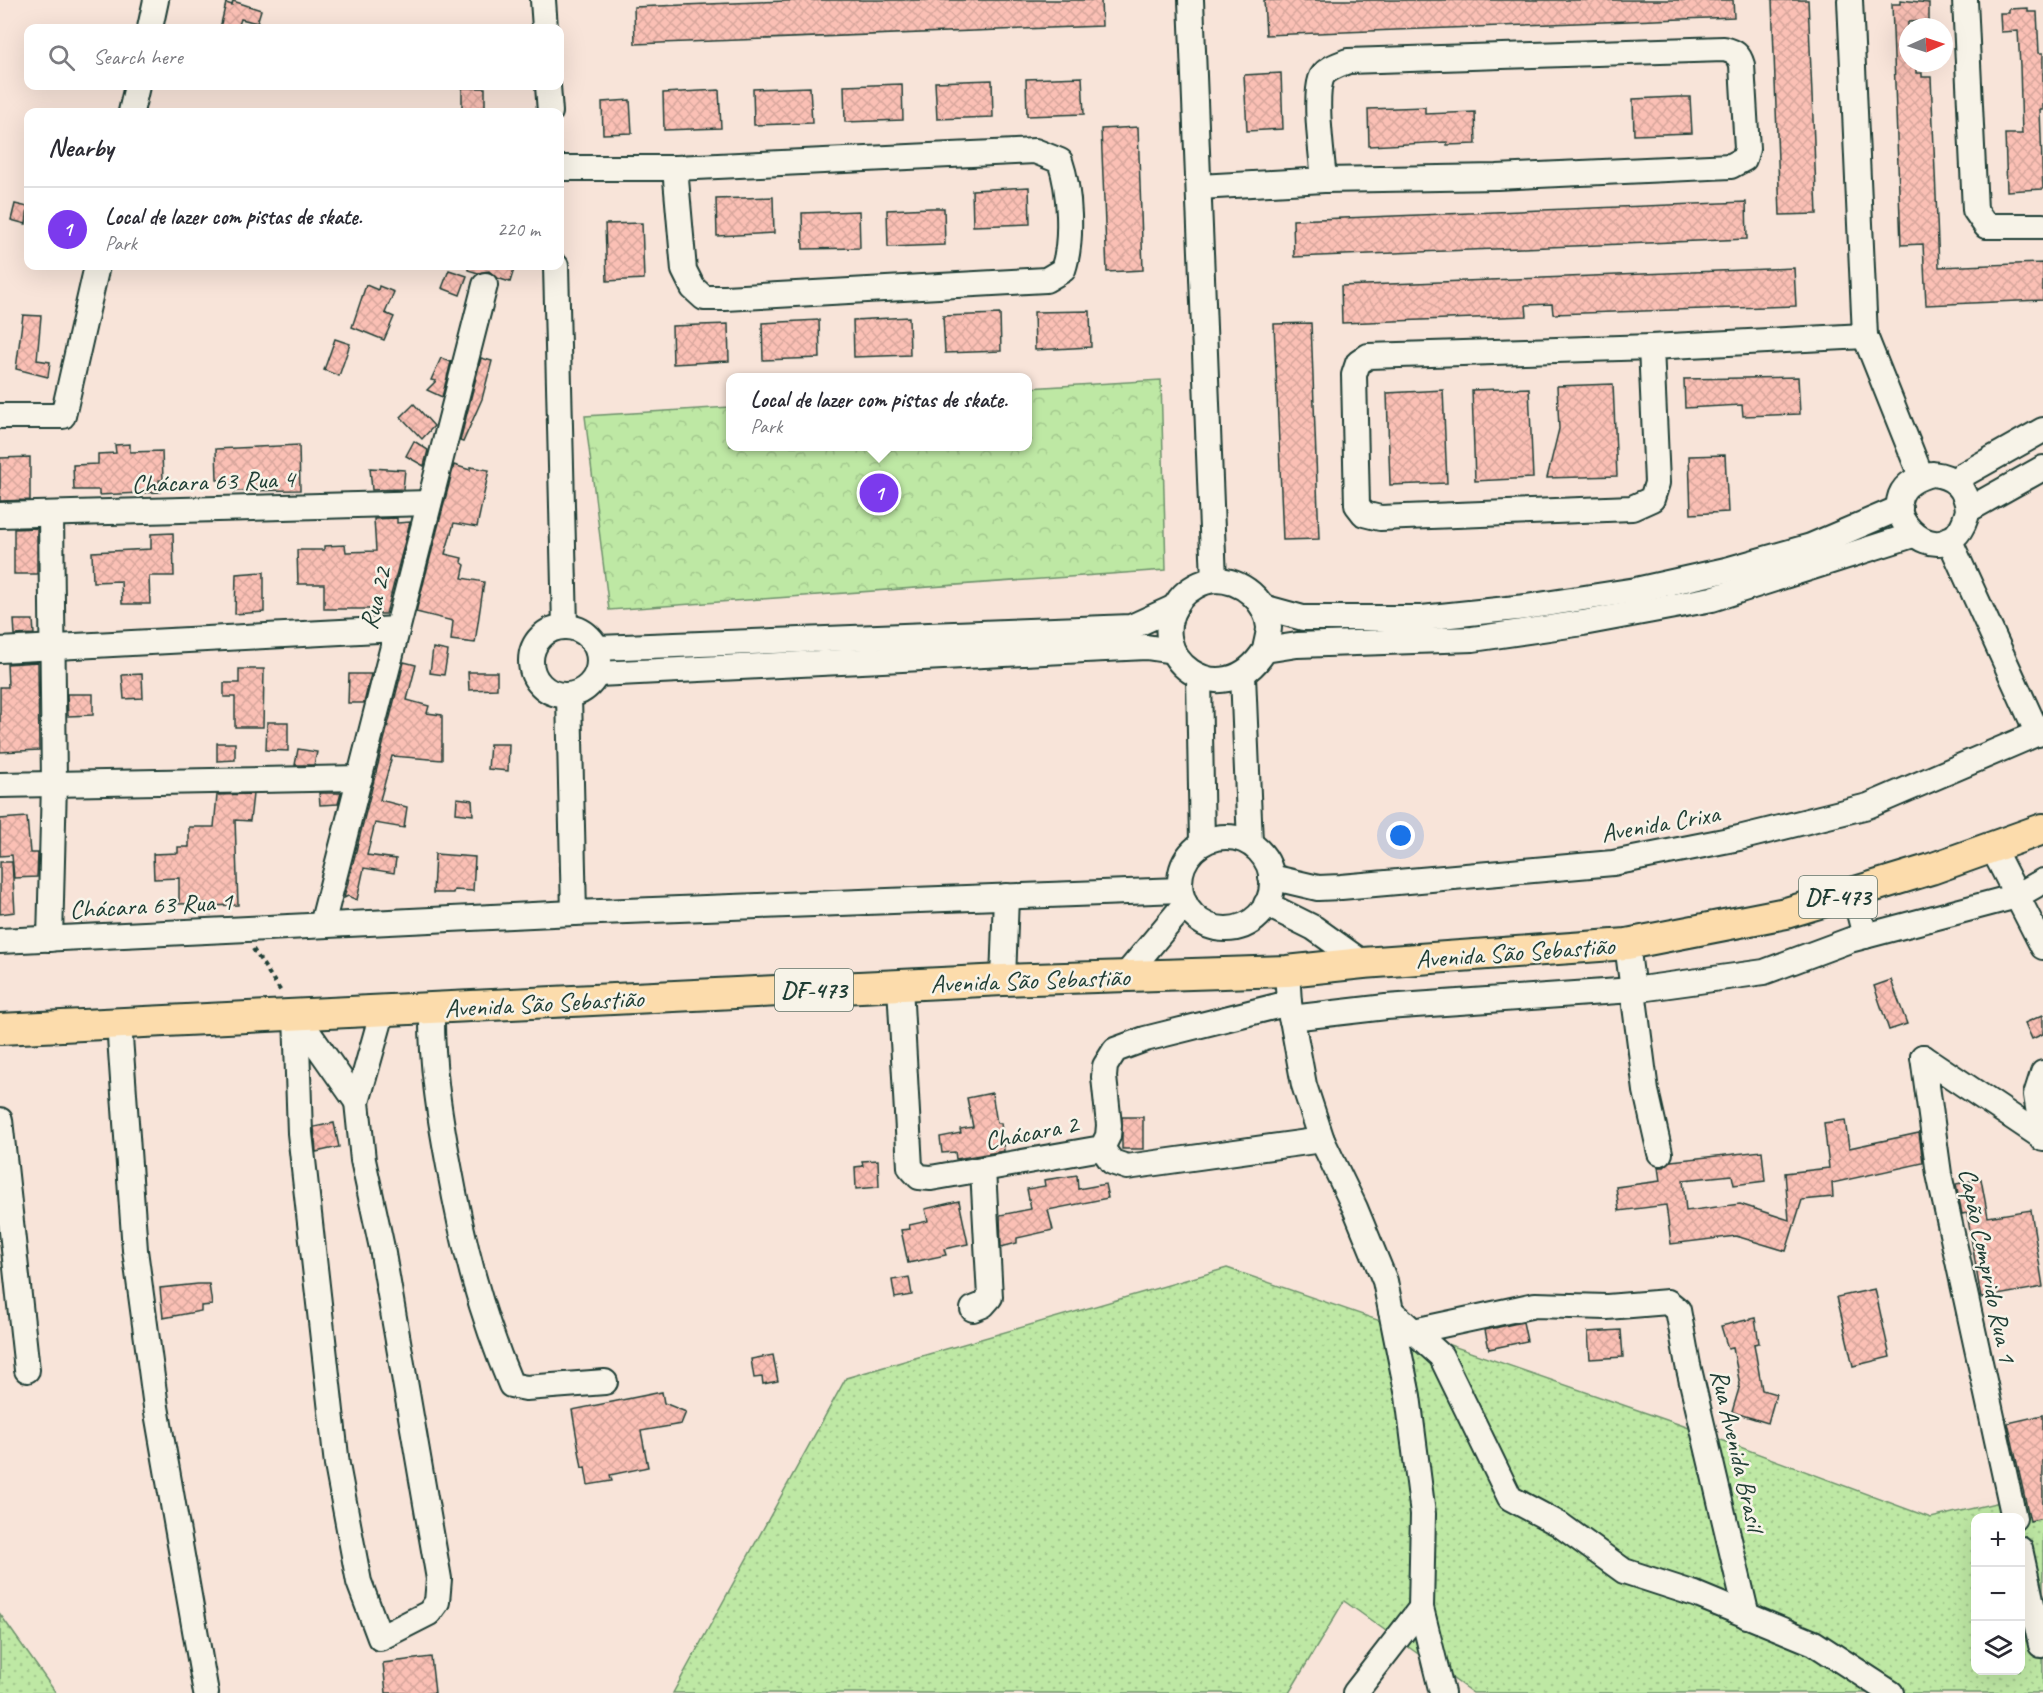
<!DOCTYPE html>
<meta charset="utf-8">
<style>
body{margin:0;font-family:Caveat,sans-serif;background:#f7f7f7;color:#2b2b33}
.controls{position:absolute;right:18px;bottom:18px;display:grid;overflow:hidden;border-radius:12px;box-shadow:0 6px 24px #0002}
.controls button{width:54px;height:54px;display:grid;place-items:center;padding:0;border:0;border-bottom:2px solid #e1e1e2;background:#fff;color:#2b2b33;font:30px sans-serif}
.compass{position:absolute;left:1899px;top:18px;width:54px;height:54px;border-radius:50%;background:#fff;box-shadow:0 6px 24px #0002;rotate:87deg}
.you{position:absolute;left:1401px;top:836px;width:21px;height:21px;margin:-15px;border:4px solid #fff;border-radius:50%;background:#1a73e8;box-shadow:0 0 0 9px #1a73e833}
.badge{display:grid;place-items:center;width:39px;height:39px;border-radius:50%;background:#7c3aed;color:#fff;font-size:20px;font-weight:700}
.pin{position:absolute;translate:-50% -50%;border:3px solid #fff;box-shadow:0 2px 6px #0006}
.popup{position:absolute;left:726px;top:373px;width:306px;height:78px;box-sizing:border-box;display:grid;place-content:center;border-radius:12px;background:#fff;filter:drop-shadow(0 2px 4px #0005);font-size:20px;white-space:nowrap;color:#7c7c81}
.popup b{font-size:22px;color:#2b2b33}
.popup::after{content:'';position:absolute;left:50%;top:100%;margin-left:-12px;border:12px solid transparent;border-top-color:#fff}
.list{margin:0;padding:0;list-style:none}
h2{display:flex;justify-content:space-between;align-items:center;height:78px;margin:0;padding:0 24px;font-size:26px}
h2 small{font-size:20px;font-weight:400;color:#7c7c81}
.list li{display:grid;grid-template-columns:39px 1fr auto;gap:18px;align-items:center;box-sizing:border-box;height:84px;padding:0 24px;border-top:2px solid #e1e1e2}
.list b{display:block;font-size:22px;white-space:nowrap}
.list p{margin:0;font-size:20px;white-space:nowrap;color:#7c7c81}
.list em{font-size:20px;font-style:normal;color:#7c7c81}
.icon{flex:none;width:33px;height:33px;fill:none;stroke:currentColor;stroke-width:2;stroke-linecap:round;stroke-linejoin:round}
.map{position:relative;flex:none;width:2043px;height:1693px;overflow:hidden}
.search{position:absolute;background:#fff;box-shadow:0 6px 24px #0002;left:24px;top:24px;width:540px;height:66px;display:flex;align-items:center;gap:15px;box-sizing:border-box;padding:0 21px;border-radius:12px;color:#7c7c81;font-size:22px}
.panel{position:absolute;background:#fff;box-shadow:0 6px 24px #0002;left:24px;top:108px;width:540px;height:162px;border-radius:12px}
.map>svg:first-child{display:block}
.grass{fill:url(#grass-dots);stroke:#6e926c;stroke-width:1.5;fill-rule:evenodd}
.park{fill:url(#park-crowns);stroke:#6e926c;stroke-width:1.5}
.building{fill:url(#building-cross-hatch);stroke:#1f3d34;stroke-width:1.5}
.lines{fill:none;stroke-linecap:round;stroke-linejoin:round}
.minor-casing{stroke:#1f3d34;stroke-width:28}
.major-casing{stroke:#1f3d34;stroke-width:34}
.path{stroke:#1f3d34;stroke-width:4;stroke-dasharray:4.5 4.5;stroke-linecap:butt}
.minor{stroke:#f7f3e8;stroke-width:24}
.major{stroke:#fcdcac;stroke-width:30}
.labels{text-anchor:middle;stroke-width:5;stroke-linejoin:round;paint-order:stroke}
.shield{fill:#f7f3e8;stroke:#60746a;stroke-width:1.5}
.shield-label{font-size:24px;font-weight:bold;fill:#1f3d34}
.street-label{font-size:26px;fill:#1f3d34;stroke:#f7f3e8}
</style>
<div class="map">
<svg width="2043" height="1693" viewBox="0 0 2043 1693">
<defs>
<pattern id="grass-dots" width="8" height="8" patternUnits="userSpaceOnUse" patternTransform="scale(1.5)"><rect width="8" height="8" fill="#bee8a4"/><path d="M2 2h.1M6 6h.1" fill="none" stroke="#a3c88e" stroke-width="1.8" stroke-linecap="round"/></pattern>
<pattern id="park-crowns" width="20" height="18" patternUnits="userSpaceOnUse" patternTransform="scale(1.5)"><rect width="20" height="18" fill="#bee8a4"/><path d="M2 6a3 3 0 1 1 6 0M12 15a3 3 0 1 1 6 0" fill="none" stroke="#a3c88e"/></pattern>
<pattern id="building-cross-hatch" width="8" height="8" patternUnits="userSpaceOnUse" patternTransform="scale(1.5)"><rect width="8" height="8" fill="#fbc0b5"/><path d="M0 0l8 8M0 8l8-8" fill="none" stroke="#d7a69c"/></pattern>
</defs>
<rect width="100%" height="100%" fill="#f8e4d9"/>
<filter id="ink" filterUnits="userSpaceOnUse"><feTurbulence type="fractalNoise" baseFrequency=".0167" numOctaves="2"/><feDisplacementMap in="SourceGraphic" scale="12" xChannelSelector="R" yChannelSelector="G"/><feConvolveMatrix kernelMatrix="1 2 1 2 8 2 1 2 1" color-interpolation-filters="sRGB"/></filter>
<g filter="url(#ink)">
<g class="grass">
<path d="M1227 1268 1681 1425 1931 1518 2043 1492V1693H1473L1344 1601 1289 1693H673L846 1378ZM1976 1518H2020V1670H1976Z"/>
<path d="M0 1614 56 1693H0Z"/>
</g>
<path class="park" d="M1161 380 1166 570 609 610 585 416 730 407V446H1028V388Z"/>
<g class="building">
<path d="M809 0H1101L1102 26 635 44 634 7Z"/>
<path d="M1264 0H1733L1734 17 1266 35Z"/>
<path d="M1772 0H1808L1817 214 1780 215Z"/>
<path d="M1900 0 1929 3V21L1908 22V63H1916V73H1922V77H1931L1939 267 2043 263V300L1926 305 1923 244 1901 245 1892 4H1900Z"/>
<path d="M233 1 261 10 257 23 241 19 238 28H220L226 3 232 5Z"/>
<path d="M2028 8V12H2037L2039 53H2043V110H2040L2043 189 2007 191 2005 134H2022L2020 66 2018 31 2001 32 2000 13H2009V9Z"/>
<path d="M1281 73 1283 129 1247 131 1244 75Z"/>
<path d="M1082 77 1084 114 1027 116 1026 79Z"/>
<path d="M992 80 993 117 937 119 935 82Z"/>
<path d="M902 84 903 120 845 122 844 86Z"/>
<path d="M810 87 812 123 754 125 753 89Z"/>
<rect x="462" y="88" width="23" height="24"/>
<path d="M719 90 721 128 664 130 663 93Z"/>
<path d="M1677 97H1690L1692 133 1634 135 1633 99Z"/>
<path d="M630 100 632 133 603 134 602 102Z"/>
<path d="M1425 107V114L1475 112 1476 144 1447 145V142L1369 146 1368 109Z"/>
<path d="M1138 127 1143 270 1107 272 1101 129Z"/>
<path d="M1029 187 1030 224 973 226 972 190Z"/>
<path d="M773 197 774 233 717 236 716 199Z"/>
<path d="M1746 202 1747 239 1294 257 1293 220Z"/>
<path d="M15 204 28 207 26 224 11 220Z"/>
<path d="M931 208H944L945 245 888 247 887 210Z"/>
<path d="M859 211 860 248 803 249 802 213Z"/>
<path d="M642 223 644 279 607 281 605 224Z"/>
<path d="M468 266H515L510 282 497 278 489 271 478 273 468 270Z"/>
<path d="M1794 268 1796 306 1553 314 1552 304 1526 305 1527 316 1342 323 1341 286Z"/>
<path d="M449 270 467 276 460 295 442 288Z"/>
<path d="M366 285 378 290 379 286 394 292 385 313 394 317 384 340 352 327Z"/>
<path d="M1090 311 1091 347 1035 350 1034 312Z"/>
<path d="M1000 314 1001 351 945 353 943 316Z"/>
<path d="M23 315 41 316 37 360 50 362 48 377 16 369Z"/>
<path d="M909 317 910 355 854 357 853 320Z"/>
<path d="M819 320 820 358 763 360 762 323Z"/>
<path d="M1311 323 1319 539 1283 540 1274 324Z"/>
<path d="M728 324 729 361 673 364 672 326Z"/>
<path d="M335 339 350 344 339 376 324 370Z"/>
<path d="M441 358 451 362 442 397 427 390 436 381 431 380Z"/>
<path d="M481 358 492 361 482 399 463 442 460 441Z"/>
<path d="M1798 377 1800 414 1743 416 1742 405 1685 408 1684 379Z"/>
<path d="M1613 384 1617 476 1547 478 1559 429 1557 386Z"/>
<path d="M1529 388 1533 478 1475 481 1472 390Z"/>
<path d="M1443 390 1447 483 1390 485 1387 393Z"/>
<path d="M414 404 434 426 422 439 401 417Z"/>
<path d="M414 441 428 450 424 466 406 456Z"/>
<path d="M130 444V452L162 451 163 480H159L160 492 99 495V490H74L73 465 98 464V454L116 453 115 445Z"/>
<path d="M299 445 300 490 235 491V485H223V480H217L216 449Z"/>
<path d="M1725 455 1728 512 1691 514 1689 456Z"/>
<path d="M30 457V500L0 501V458Z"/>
<path d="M454 465 470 470V467L489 470 477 527 454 523 445 554 462 558 461 562 465 565 462 578 484 582 475 643 451 640 453 621 416 612Z"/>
<path d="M370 468 405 470 403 489 372 490Z"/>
<path d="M397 518V523L410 522 386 614H380L379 609H324V584H298L297 550H324V546L345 545 346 552 376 551 374 519Z"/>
<path d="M37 528V574H14V529Z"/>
<path d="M173 533 174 576H149L150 604H122L121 581 93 582 92 552 151 549V534Z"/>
<path d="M264 572V612L235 614 236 574Z"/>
<path d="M14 620H33L34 634 15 635Z"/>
<path d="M433 648 448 651 444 675 430 673Z"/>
<path d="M38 662 39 750 0 752V687H8L7 664Z"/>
<path d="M404 662 416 665 407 700 429 706 427 713 442 715V760L392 756 380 800 407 807 404 828 375 823 367 855 396 859 394 873 364 868 357 900 348 896 344 898Z"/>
<path d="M239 669H264L263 727H235V697H224V683H239Z"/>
<path d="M468 672H497V689L469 690Z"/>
<path d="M142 674 143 698 124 699 122 675Z"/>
<path d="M349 674H371L364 703H348Z"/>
<path d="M67 694H93V715L68 716Z"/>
<path d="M267 722H288V751L266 750Z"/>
<path d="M217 743H235V760L217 761Z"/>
<path d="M490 744H509L508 771 488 769Z"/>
<path d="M298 749 317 752 314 765H295Z"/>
<path d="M319 793H341L338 804 320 805Z"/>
<path d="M253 794 250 821 235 820 238 905 208 906V903L179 904V878L154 879 153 854 178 853V847H189V827H214L217 795Z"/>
<path d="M457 798 472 800 473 815 456 813Z"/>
<path d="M27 817 30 853H38L37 877 14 878 12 855 0 856V819Z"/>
<path d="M435 854 475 857 473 891 454 890 453 893H433Z"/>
<path d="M0 862H12L15 912 0 914Z"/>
<path d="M1891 980 1907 1024 1889 1030 1874 986Z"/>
<path d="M2043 1015V1034L2032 1039 2025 1023Z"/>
<path d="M992 1093 997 1123H1001L1004 1151 956 1159 955 1152 942 1153 940 1137 961 1133 960 1129 973 1127 967 1098Z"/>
<rect x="1122" y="1117" width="21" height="32"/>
<path d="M1845 1120 1849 1148 1919 1133 1923 1163 1832 1183 1833 1197 1802 1200 1786 1251 1736 1236 1671 1244 1666 1205 1619 1211 1616 1187 1660 1181 1658 1167H1664L1671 1161 1762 1151 1765 1181 1734 1185 1732 1175 1683 1180 1686 1211 1740 1204 1789 1220 1785 1173 1829 1168 1824 1123Z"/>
<path d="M334 1123 339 1147 316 1152 314 1127Z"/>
<path d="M878 1160 879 1187 856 1189 855 1167 863 1166 862 1161Z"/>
<path d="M1077 1175 1078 1189 1105 1184 1108 1198 1048 1210 1053 1230 1017 1238V1243L1001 1247 1000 1215 1031 1209 1027 1189 1045 1186 1044 1180Z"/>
<path d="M1981 1179 1988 1217 2031 1210 2043 1287 1981 1298 1967 1213 1962 1214 1956 1184Z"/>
<path d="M959 1201 968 1244 944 1249 946 1255 908 1263 901 1230 910 1229 909 1225 928 1221 925 1209Z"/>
<path d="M909 1277 912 1295 895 1298 892 1280Z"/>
<path d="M198 1284H209L212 1305 201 1306V1311L163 1318 160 1288Z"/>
<path d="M1875 1289 1890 1357 1853 1366 1837 1297Z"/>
<path d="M1755 1318 1759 1343 1754 1344 1762 1390 1776 1394 1768 1423 1732 1412 1740 1385 1733 1348 1728 1349 1721 1326Z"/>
<path d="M1523 1322 1527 1341 1489 1349 1485 1330Z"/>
<path d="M1621 1330 1623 1357 1590 1359 1588 1332Z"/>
<path d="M773 1355 778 1381 763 1384 762 1377 754 1378 751 1359Z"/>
<path d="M662 1392 664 1403 686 1412 681 1424 641 1431 648 1467 610 1475 612 1481 588 1485 585 1467 582 1468 572 1410Z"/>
<path d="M2043 1415V1518L2030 1521 2008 1423Z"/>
<path d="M431 1657 435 1693H386L383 1663Z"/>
</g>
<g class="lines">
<defs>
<g id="minor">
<path d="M543 0 545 28"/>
<path d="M1191 0 1214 580"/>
<path d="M1850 0 1865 336 1921 476"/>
<path d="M1965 0 1975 210 1986 226H2043"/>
<path d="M150 28 156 0"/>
<path d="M1724 49C1735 52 1739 54 1742 65L1747 149 1744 159 1731 166 1497 177 1324 180C1322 155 1314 101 1321 79 1324 69 1338 65 1348 61Z"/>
<path d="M548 86 550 112"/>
<path d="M131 112 137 86"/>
<path d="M1035 151 1060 161C1070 190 1073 241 1063 270L1046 280 725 298H704L693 288 684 270 675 168Z"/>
<path d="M560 168H675"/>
<path d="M1199 187 1324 180"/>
<path d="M556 266 565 626"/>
<path d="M1651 347 1657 483 1652 499 1632 508 1380 518 1364 514 1357 505 1354 375 1358 363 1368 356Z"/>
<path d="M1651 347 1865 336"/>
<path d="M0 416H63L97 266"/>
<path d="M1954 480 2043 430"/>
<path d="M1968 510C1966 488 1954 476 1932 474 1848 494 1948 594 1968 510L2043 468"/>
<path d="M0 515 429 503"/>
<path d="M1949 539 2038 734"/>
<path d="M1263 607 1303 618H1422L1526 607 1636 590 1726 570 1811 546 1900 508"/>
<circle cx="565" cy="661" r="34"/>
<path d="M598 648 1131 627 1175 607"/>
<path d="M0 650 397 629"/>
<path d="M1265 650C1266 643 1269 634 1269 627 1266 600 1242 580 1215 580 1202 581 1188 589 1180 599 1138 655 1222 719 1265 650L1297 645 1473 639 1583 623 1712 599 1913 535"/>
<path d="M598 674 1146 647 1173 651"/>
<path d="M1243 675 1250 843"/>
<path d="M1199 677 1202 843"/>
<path d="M569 696 574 913"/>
<path d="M0 785 360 778"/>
<circle cx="1226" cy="883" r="46"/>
<path d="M1992 847 2043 947"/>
<path d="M1271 877 1318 888 1341 887 1613 863 1739 838 1868 806 2043 731"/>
<path d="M1854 893 1865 936"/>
<path d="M1266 904 1314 928 1363 963"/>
<path d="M322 925 485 285"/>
<path d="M50 939 54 783 51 514"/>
<path d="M0 941 574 913 1180 890"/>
<path d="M1627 944 1646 1091 1660 1153"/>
<path d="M1287 971 1289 1003 1304 1085 1322 1140 1355 1208 1385 1281 1408 1396 1423 1514 1421 1608 1442 1693"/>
<path d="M1125 976 1185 904"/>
<path d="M1003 980 1006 896"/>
<path d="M900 986 910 1167 919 1177 931 1178 1102 1148 1108 1136 1109 1125 1104 1077 1105 1066 1115 1050 1145 1039 1289 1003"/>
<path d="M432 1008C431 1062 439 1113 449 1166 463 1244 480 1312 511 1385L526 1388 605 1382"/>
<path d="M296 1015 300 1133 337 1465 359 1582 380 1638 429 1613 437 1602 439 1579 382 1248 363 1160 357 1102 383 1010"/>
<path d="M296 1015 357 1102"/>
<path d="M1291 1018 1386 1007 1633 990 1764 972 1850 940 2017 896 2043 881"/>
<path d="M119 1023 135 1250 156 1407 206 1693"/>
<path d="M1923 1057 1939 1174 2014 1518"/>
<path d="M1923 1057 2042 1137"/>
<path d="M2043 1073 2036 1095 2043 1139"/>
<path d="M0 1120 27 1370"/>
<path d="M1102 1148 1112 1162 1127 1167 1322 1140"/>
<path d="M973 1309 983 1305 990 1297 983 1170"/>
<path d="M1391 1311 1441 1356 1510 1498 1559 1524 1624 1571 1695 1594 1814 1643 1891 1693"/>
<path d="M1414 1331 1535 1305 1607 1307 1668 1302 1678 1310 1688 1365 1747 1616"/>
<path d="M2020 1549 2041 1645"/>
<path d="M1355 1693 1421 1608"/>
</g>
<path id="major" d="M0 1029 1003 980 1287 971 1363 963 1627 944 1786 913 1931 869 2043 829"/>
</defs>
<use href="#minor" class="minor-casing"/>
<use href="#major" class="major-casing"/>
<path class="path" d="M253 949 282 993"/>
<use href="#minor" class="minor"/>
<use href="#major" class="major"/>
</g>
</g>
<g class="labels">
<g class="shield">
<rect x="1799" y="876" width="78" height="42" rx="4.5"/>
<rect x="775" y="969" width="78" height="42" rx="4.5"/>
</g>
<g class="shield-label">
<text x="1838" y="905">DF-473</text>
<text x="814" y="998">DF-473</text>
</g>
<g class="street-label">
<text transform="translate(213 481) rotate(-2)" y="9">Chácara 63 Rua 4</text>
<text transform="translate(375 598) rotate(-76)" y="9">Rua 22</text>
<text transform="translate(1660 823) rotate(-10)" y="9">Avenida Crixa</text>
<text transform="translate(151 905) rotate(-3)" y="9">Chácara 63 Rua 1</text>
<text transform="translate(1515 952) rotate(-4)" y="9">Avenida São Sebastião</text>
<text transform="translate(1030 980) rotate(-2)" y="9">Avenida São Sebastião</text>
<text transform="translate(544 1003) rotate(-3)" y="9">Avenida São Sebastião</text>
<text transform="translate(1031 1132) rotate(-11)" y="9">Chácara 2</text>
<text transform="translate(1988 1265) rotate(78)" y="9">Capão Comprido Rua 1</text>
<text transform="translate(1738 1450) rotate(77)" y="9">Rua Avenida Brasil</text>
</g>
</g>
</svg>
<div class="controls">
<button>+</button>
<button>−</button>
<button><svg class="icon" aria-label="layers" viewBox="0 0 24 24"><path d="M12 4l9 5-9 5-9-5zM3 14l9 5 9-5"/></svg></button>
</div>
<svg class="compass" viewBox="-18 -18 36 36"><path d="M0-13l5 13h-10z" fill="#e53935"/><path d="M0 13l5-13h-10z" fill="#7c7c81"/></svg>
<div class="you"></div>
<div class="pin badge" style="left:879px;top:493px">1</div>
<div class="popup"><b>Local de lazer com pistas de skate.</b>Park</div>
<div class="search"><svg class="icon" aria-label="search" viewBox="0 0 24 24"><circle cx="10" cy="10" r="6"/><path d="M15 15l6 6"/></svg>Search here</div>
<section class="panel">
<h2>Nearby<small></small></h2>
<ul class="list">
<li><span class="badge">1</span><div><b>Local de lazer com pistas de skate.</b><p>Park</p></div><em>220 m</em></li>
</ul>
</section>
</div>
